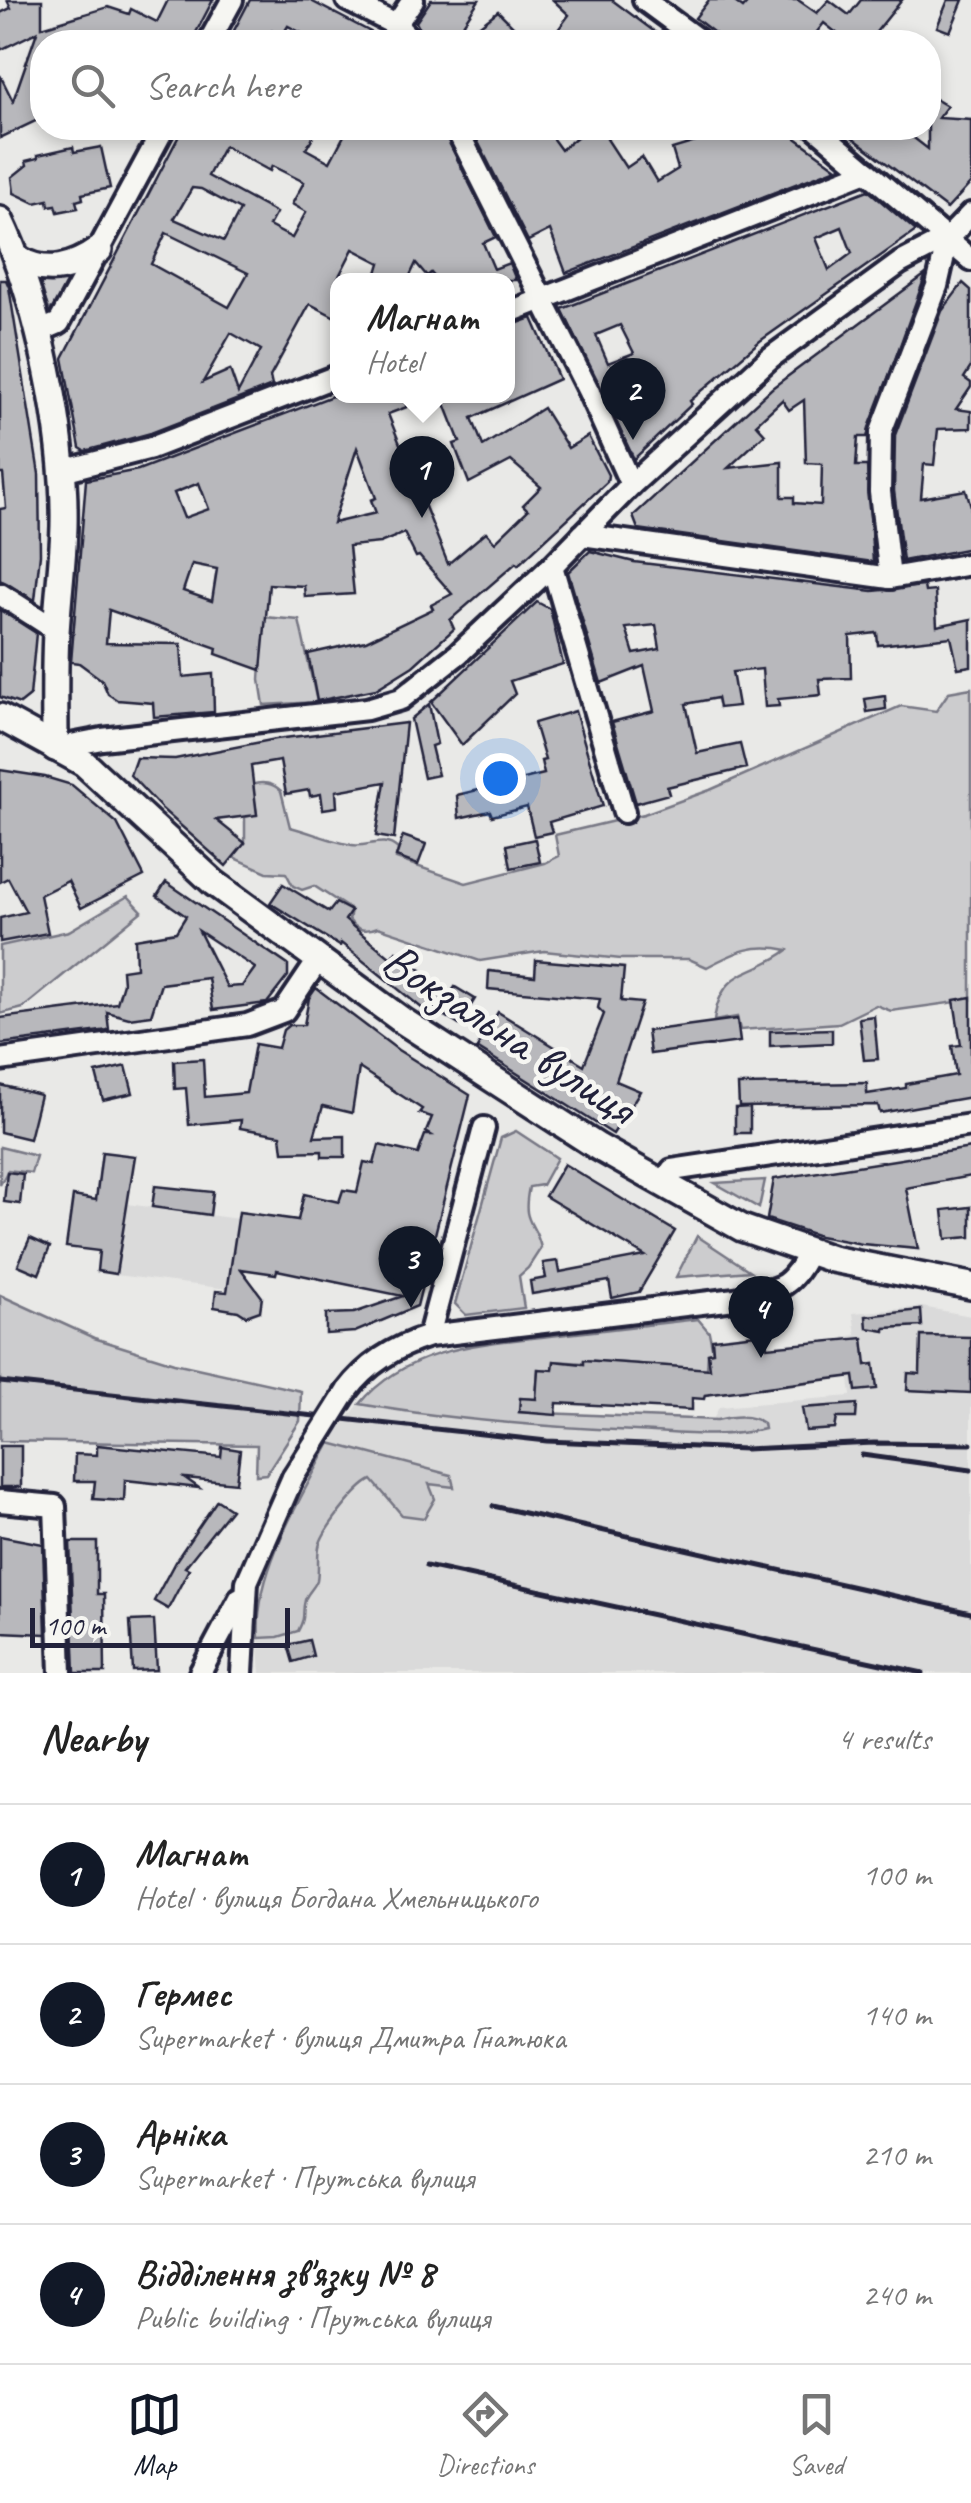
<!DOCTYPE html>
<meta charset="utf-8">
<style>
body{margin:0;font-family:Caveat,sans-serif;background:#f6f6f6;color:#222}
.scale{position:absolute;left:30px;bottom:25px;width:260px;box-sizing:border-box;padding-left:10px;border:5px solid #22223b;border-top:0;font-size:28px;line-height:35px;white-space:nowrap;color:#22223b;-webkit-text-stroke:8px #f6f6f2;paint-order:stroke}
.you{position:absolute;left:500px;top:778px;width:35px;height:35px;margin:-25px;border:8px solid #fff;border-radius:50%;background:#1a73e8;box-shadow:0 0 0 15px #1a73e833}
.badge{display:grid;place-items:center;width:65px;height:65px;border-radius:50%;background:#111827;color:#fff;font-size:32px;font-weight:700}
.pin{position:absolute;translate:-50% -82px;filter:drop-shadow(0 2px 5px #0008)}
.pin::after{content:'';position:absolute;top:52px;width:35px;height:30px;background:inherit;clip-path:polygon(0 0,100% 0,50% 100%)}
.popup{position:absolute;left:330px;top:273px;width:185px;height:130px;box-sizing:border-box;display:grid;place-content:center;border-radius:20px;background:#fff;filter:drop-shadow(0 2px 8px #0005);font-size:32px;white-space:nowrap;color:#767676}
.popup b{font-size:38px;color:#222}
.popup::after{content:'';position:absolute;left:50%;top:100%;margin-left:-20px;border:20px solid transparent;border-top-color:#fff}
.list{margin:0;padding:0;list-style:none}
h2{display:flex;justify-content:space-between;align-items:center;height:130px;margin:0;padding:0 40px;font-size:42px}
h2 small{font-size:32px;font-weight:400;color:#767676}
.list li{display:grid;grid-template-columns:65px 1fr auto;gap:30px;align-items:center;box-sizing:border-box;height:140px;padding:0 40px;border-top:2px solid #e0e0e0}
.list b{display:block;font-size:38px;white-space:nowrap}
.list p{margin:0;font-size:32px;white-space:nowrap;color:#767676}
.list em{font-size:32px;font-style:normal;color:#767676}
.icon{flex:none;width:55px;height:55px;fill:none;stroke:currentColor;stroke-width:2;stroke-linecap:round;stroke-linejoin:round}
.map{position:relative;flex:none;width:971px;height:1673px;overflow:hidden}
.search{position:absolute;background:#fff;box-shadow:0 5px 15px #0003;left:30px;right:30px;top:30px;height:110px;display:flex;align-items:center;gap:25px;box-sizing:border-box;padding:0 35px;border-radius:40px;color:#767676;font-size:38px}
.sheet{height:690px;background:#fff}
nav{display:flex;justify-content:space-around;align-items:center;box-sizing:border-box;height:140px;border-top:2px solid #e0e0e0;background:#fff;font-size:28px;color:#767676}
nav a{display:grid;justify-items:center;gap:5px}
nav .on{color:#111827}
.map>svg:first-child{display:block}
.built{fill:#dadada}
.green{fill:#ccccce;stroke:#777784;stroke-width:2.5}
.building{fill:#b8b8bc;stroke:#22223b;stroke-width:2.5;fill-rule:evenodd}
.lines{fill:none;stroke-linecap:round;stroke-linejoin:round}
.minor-casing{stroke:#22223b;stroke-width:28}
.major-casing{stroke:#22223b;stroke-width:32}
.minor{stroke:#f6f6f2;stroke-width:20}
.major{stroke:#f6f6f2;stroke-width:25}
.rail{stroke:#22223b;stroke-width:5}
.minor-bridge-casing{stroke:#22223b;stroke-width:28;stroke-linecap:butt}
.minor-bridge{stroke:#f6f6f2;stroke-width:20}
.labels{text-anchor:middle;stroke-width:9;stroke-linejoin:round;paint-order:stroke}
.street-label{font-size:50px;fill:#22223b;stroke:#f6f6f2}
</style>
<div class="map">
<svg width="971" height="1673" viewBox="0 0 971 1673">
<rect width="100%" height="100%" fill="#e9e9e7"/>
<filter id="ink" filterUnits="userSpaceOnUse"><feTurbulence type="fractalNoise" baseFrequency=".01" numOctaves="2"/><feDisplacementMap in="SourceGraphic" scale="20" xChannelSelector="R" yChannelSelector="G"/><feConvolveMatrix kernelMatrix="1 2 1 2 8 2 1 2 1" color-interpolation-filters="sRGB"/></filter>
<g filter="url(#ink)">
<g class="built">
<path d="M127 1204 238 1219 231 1267 236 1290 116 1275Z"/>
<path d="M922 1307 971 1316V1673H261L256 1615 268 1575 308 1481 330 1442 366 1395 519 1414 615 1422H712L719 1407 851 1396 844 1337 856 1335 853 1313Z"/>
</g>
<g class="green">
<path d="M68 277 69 283 55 308 49 309 38 284 39 279Z"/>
<path d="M264 617 299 620 317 702 264 705 260 680Z"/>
<path d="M971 688V1000L891 1011 876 1005 839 1023 740 1030 737 1017 714 1021C721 966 755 976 788 950 754 943 737 951 707 967L689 959H621L544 951 480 961 378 927C366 932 357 931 349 920L351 910 314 886 302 890 293 886 286 873 267 872 233 857 245 843V817L257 814 252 785C262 781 273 783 281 791L290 827C310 832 331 841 352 845 368 848 383 835 398 849L396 859 466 883 545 863 559 856 555 835 644 814 710 790 901 706 936 711 949 692Z"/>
<path d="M128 896 142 911 23 1008 0 1014V946L69 931Z"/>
<path d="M516 1131 557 1158 542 1185 529 1187C521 1225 535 1220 541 1248L528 1268 519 1276 524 1308 466 1315 455 1304 501 1138Z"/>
<path d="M0 1147 36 1156 31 1173 8 1170 0 1185Z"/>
<path d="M765 1180 759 1208 715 1183Z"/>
<path d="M697 1236 750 1271 676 1277Z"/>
<path d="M0 1295 94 1338 174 1363 301 1391 300 1421 266 1474 256 1475 257 1445 0 1441Z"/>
<path d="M698 1319 709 1332 713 1352 708 1353 707 1369 584 1360 583 1363 554 1361 553 1370 538 1369 536 1399 521 1398 519 1412 717 1420C734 1416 749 1414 763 1423L764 1429C721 1439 679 1433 635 1431 543 1427 451 1420 360 1404 408 1345 489 1343 559 1335 605 1330 651 1324 698 1319Z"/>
<path d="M330 1443 451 1475 454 1487 429 1484 435 1499 424 1518 402 1515 372 1480C357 1487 322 1531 319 1547 317 1558 319 1569 317 1580 315 1587 307 1593 305 1600 301 1615 307 1614 298 1631L278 1637 259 1638C253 1575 301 1497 330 1443Z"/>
</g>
<g class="building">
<path d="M7 0H42V27L108 7 129 14 131 9 157 22 168 0H213L191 42H149L135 38 133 42H42V109L40 119 0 138V75L13 101 37 32 0 50V13L11 8Z"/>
<path d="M250 0H309L390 42H319L288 26 282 36 272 31 266 42H228Z"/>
<path d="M431 0H479L451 42H426L416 22Z"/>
<path d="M553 0H612L655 32 648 42H549L569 15Z"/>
<path d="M709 0H732L743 8 750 0H798L817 13 829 0 849 15 861 0H902L868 42H848L824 23 809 42H726L695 18Z"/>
<path d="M948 0H963L950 32 937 27Z"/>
<path d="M498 11 529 42H458Z"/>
<path d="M928 95 947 106 938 118 971 120V183L947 209 840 128H901L928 149Z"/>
<path d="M183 128H318L306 149 330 162 348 128H442L496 237 483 243 494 269 509 263 516 280H437L431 273 427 276 416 263 408 280H392L377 273 380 263 353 249 337 280V318L310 304 270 377 272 386 151 433 85 451 80 448 63 358ZM224 146 270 171 272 166 304 182 292 204 306 212 292 238 269 226 276 213 208 176ZM192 188 201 189 240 210 224 241 174 219ZM166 233 248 273 229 307 151 264ZM231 333 261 350 238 393 230 370 203 382Z"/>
<path d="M471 128H545L561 150 588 128H618L607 139 626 168 642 157 657 182 678 169 672 149 702 140 686 128H782L837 168 566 273 550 230 528 241Z"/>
<path d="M73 147 74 152 101 147 110 188 82 194 83 199 76 201 78 208 58 212 56 205 49 206 48 200 35 203 14 193 12 177 27 165 26 161 38 158V155Z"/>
<path d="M868 190 916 231 760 341 690 401 692 404 634 459 562 309ZM842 227 852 253 829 270 816 238ZM620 325 634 353 608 363 596 335Z"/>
<path d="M926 274 867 437H858L856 466H867L873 562 638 529 633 516 772 388ZM782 400 789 410 804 400 806 463 822 464 821 505 794 503V497H782V462L728 468 765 434 756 424Z"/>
<path d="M0 280H6L9 287 39 474 40 554 35 600 0 580V509L6 508 3 474H0Z"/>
<path d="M963 283 971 290V367L964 378 971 383V387L956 409 971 411V428L938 429 934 465 924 464 921 498 966 490 971 506V548L903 561 894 491 895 435 942 311Z"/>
<path d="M532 318 559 379 472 418 483 446 543 408 568 448 588 436 608 475 607 482 518 565 516 563 450 620 454 629 413 666 376 689 317 701 308 654 366 641 433 609 431 605 452 594 419 556 416 557 404 533 380 543 349 546 354 594 305 597 304 586 269 584 261 670 216 654 217 648 109 610 106 643 181 644 183 677 213 674 214 712 154 717 153 703 117 700 108 694 102 680 79 663 71 662 86 480 138 470 332 396H403L407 407 388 414 448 564 486 532 495 542 528 510 523 505 541 487 511 461 469 483 454 444 460 442 442 396H507V327ZM357 448 376 498 371 500 376 513 333 523ZM199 483 209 509 184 518 174 493ZM192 564 217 569 212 601 183 591Z"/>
<path d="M590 551 634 562 873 591 924 586 925 592 935 591 937 626 971 619V666L958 668 951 637 878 645 877 633 850 636 851 678 819 679 821 695 778 699 779 706 765 707 762 669 732 672 738 706 719 708 717 698 686 704 697 753 740 744 746 768 667 787 669 794 636 803 612 722 654 711 644 666 601 683 568 572ZM656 625 660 649 634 654 626 628Z"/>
<path d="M537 602 550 609 563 664 510 681 515 694 462 745 431 702Z"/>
<path d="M0 610 36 633 30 696 20 704 0 697Z"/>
<path d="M885 696 886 709 867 712 865 699Z"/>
<path d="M429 704 437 744 431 746 438 775 424 778 411 719Z"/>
<path d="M575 711 603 806 549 822 552 832 534 836 527 807 492 816 490 811 459 818 457 795 544 774 541 761 545 760 534 723Z"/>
<path d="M406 723 394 839 376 836 385 782 336 791 337 807 323 809 321 794 310 796 309 790 286 794 280 761 251 766 257 815 216 820 245 843 226 866 162 809 130 775 136 758 175 759 276 739Z"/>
<path d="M0 770 45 777 72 785 117 823 144 876 81 908 68 881 40 895 48 933 0 942V918L26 912 8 878 0 882Z"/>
<path d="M403 836 426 844 418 865 396 857Z"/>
<path d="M535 839 540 862 511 868 507 845Z"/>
<path d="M166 882 288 965V976L267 1003 213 1010 208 978 161 984 151 1015 129 1018 107 1012 109 1030 0 1044V1018L117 1003 123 983 122 970 136 968 135 939 176 932 186 916 157 896ZM199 931 255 968 242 986 227 987Z"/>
<path d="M283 884 329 912 336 903 351 911 345 920 391 958 396 951 451 993 455 987 475 999 459 1025 432 1008 428 1013 341 943 340 946 270 903Z"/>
<path d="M536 960 624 968 621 1001 642 1003 616 1081 640 1091 613 1134 477 1048 498 1012 584 1065 604 1014 598 1008 600 999 488 989 489 971 535 976Z"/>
<path d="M316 988 398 1050 470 1095 417 1306 355 1332 326 1334V1314L354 1313 403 1296 277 1270 276 1274 241 1269 262 1297 260 1311 246 1316 238 1311 214 1307 216 1291 227 1292 239 1212 298 1220 304 1194 339 1202 343 1190 357 1192 364 1162 374 1164 379 1145 418 1154 425 1135H431L426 1132 432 1117 419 1113 422 1109 359 1068 352 1113 323 1106 314 1137 345 1136V1157H322V1151L283 1152 281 1135 240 1128 241 1120 189 1125 186 1088 175 1089 174 1061 203 1059 205 1097 246 1093 255 1044 278 1048 283 1030 289 1025H304L309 998Z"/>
<path d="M971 997V1097L880 1113 878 1105 739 1107 738 1085 867 1083V1094L906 1088V1084L956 1075 952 1046 961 1045 954 1000Z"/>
<path d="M874 1016 878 1059 864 1060 859 1018Z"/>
<path d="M737 1019 740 1042 650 1054 647 1031Z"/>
<path d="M832 1029V1043L770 1046V1031Z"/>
<path d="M126 1066 133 1093 103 1100 96 1073Z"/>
<path d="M0 1085 40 1095 29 1139 0 1132Z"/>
<path d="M750 1107V1133H735V1108Z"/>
<path d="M971 1148V1176L906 1188 918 1249 862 1244 819 1236 767 1219 774 1179Z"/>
<path d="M102 1152 135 1156 116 1274 97 1271 99 1251 66 1247 73 1196 96 1200Z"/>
<path d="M564 1164 675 1231 639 1292 612 1298 609 1281 532 1294 530 1281 546 1278 543 1263 558 1261 560 1272 645 1256 545 1196Z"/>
<path d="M7 1172 23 1174 20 1204 4 1202Z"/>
<path d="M155 1186 213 1192 210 1215 152 1207Z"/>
<path d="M971 1207V1237L946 1239 943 1210Z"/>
<path d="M30 1238 50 1247 39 1274 18 1265Z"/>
<path d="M921 1310 922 1326 885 1328V1331L867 1328 866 1316Z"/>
<path d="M765 1333 767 1347 863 1338 866 1365 874 1364 877 1389 856 1391 854 1376 705 1395 704 1399 692 1398V1410L557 1403 556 1415 519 1412 520 1398 536 1399 538 1369 553 1370 554 1361 584 1364V1360L710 1369 708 1353 713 1352 712 1339Z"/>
<path d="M921 1336 971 1337V1393L907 1390 908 1373 920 1374Z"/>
<path d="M857 1404 856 1418H837L835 1429 806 1431 802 1408Z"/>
<path d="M97 1445 221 1457 222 1447 240 1450 236 1483 185 1478 199 1488 125 1480 124 1501 93 1499 95 1481H74L75 1454 97 1455Z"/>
<rect x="0" y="1446" width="21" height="41"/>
<path d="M217 1500 231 1509 185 1567 189 1569 168 1609 154 1601 175 1562Z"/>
<path d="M0 1536 43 1544 46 1634 0 1632Z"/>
<path d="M70 1542H97V1594H104L105 1673H75Z"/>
<path d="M154 1620 157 1670 133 1671 130 1621Z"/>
<path d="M309 1640 313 1656 293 1662 288 1645Z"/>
</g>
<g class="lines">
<defs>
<g id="minor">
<path d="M347 0 396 25 413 0"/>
<path d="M644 0 701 42"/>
<path d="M396 25 413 42"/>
<path d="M209 42 232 0"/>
<path d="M456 128 589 392 631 485"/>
<path d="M816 128 971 260"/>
<path d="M507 313 867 171"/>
<path d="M38 332 59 323 164 128"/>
<path d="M62 471 151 448 337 376"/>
<path d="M582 535 890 578 971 564"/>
<path d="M552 566 624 812"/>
<path d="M890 578 880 492 881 432 937 286 948 238"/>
<path d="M0 594 56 630"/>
<path d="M55 748 102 739 367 709 401 699 458 654 552 566 631 485 770 358 900 263 948 238 971 214"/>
<path d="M0 1060 247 1025 284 1011 319 959"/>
<path d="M663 1184 672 1170 971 1125"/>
<path d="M429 1336 484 1128"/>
<path d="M347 1391C367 1364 397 1346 429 1336L735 1299C776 1289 790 1292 809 1251"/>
<path d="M0 1501 55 1506 61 1673"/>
<path d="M200 1673 240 1598"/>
<path d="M242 1673 247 1582 293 1477"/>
</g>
<g id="major">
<path d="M0 220C39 302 66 435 64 526 63 561 58 597 56 633 54 671 55 709 55 748"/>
<path d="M18 259C47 276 74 268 99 250"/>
<path d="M0 717 84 763 214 883 403 1021 598 1147 742 1228 832 1259 971 1286"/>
</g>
</defs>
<use href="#minor" class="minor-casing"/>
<use href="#major" class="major-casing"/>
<use href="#minor" class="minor"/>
<use href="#major" class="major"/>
<g class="rail">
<path d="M0 1382 547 1441 745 1449 874 1443 971 1444"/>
<path d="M862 1455 971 1470"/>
<path d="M493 1506 971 1613"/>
<path d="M426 1566 923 1673"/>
</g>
<defs>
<path id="minor-bridge" d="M293 1477 347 1391"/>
</defs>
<use href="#minor-bridge" class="minor-bridge-casing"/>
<use href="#minor-bridge" class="minor-bridge"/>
</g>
</g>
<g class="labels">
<g class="street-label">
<text transform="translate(510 1032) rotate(33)" y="18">Вокзальна вулиця</text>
</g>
</g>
</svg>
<div class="scale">100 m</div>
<div class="you"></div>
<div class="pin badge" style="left:422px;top:518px">1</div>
<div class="popup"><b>Магнат</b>Hotel</div>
<div class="pin badge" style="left:633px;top:440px">2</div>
<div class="pin badge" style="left:411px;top:1308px">3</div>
<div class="pin badge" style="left:761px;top:1358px">4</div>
<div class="search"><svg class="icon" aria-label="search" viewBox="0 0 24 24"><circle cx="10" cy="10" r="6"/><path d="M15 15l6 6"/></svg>Search here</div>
</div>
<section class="sheet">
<h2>Nearby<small>4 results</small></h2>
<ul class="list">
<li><span class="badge">1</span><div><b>Магнат</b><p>Hotel · вулиця Богдана Хмельницького</p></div><em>100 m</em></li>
<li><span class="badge">2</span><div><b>Гермес</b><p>Supermarket · вулиця Дмитра Гнатюка</p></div><em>140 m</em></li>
<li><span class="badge">3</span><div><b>Арніка</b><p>Supermarket · Прутська вулиця</p></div><em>210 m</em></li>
<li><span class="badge">4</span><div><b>Відділення зв'язку № 8</b><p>Public building · Прутська вулиця</p></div><em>240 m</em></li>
</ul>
</section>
<nav>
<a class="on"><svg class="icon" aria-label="map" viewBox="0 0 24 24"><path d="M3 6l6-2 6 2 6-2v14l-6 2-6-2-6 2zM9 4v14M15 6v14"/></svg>Map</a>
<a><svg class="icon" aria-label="directions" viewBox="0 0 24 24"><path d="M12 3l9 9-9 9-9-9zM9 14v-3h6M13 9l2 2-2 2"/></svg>Directions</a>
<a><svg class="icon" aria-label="saved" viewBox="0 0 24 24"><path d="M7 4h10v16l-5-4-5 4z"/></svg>Saved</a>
</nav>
